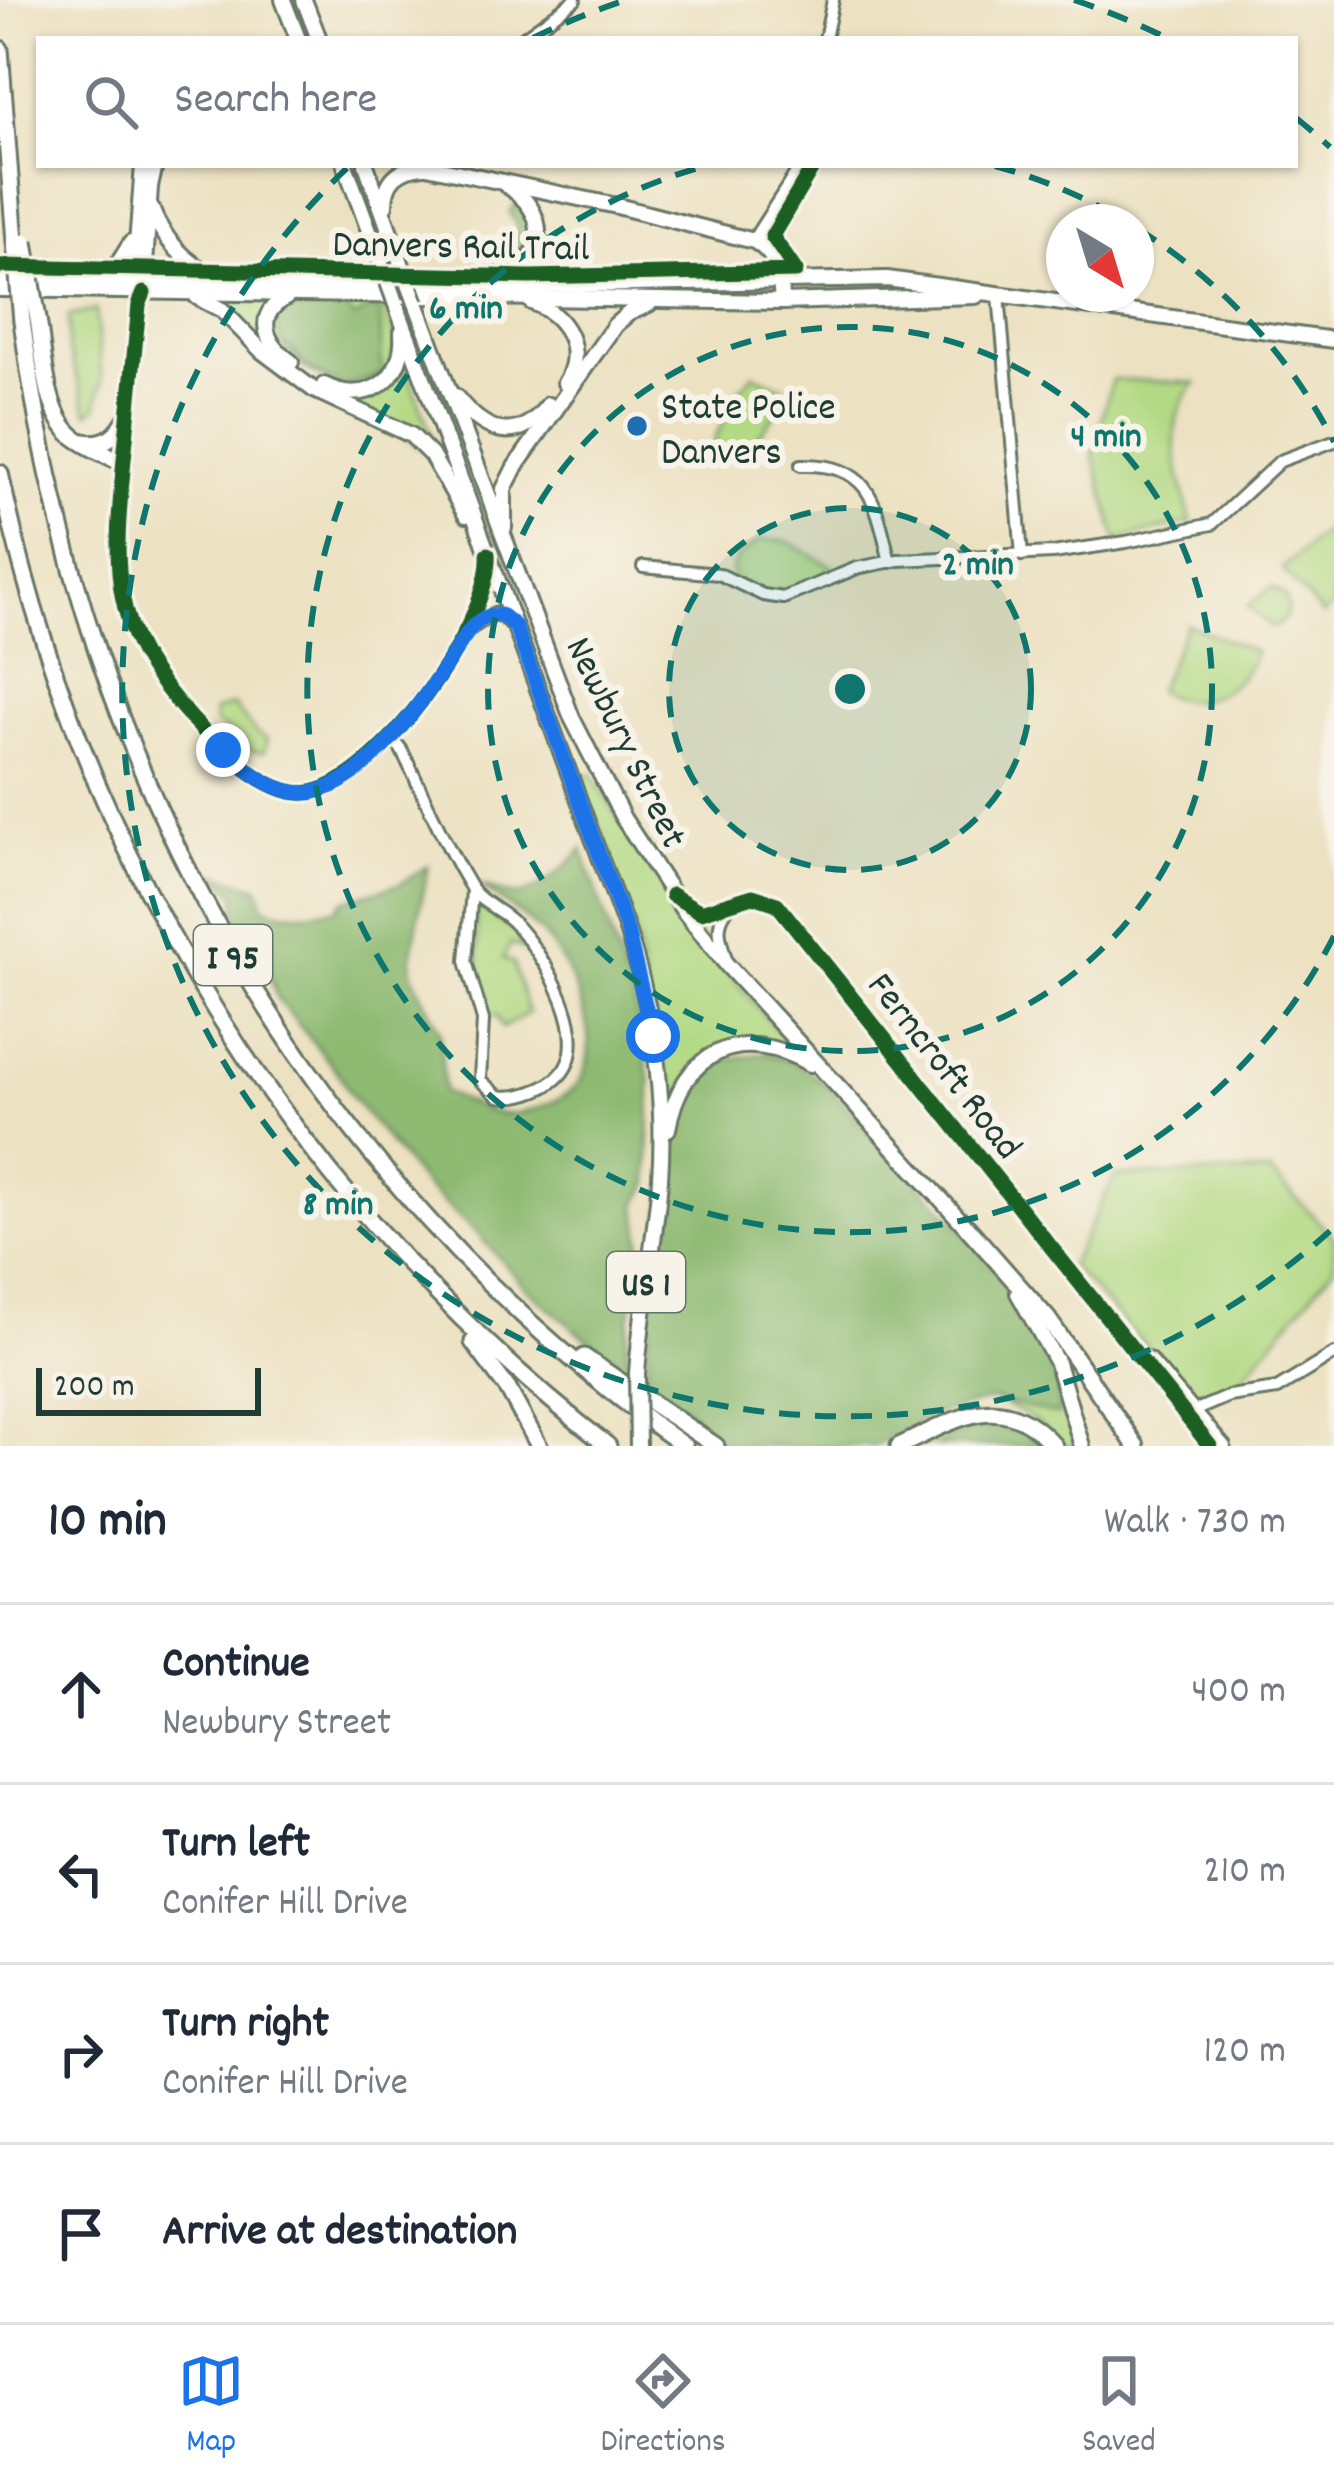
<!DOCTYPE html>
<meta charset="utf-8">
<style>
body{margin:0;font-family:Dekko,sans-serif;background:#f2f2f3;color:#1f2937}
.compass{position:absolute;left:1046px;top:204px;width:108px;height:108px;border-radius:50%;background:#fff;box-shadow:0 3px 9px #0004;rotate:142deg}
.scale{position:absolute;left:36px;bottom:30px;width:225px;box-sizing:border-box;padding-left:12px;border:6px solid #1f3d34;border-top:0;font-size:33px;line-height:42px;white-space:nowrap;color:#1f3d34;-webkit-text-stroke:9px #f7f3e8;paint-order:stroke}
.stop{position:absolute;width:36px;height:36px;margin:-27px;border:9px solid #1a73e8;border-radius:50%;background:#fff}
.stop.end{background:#1a73e8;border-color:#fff;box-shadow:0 3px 12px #0008}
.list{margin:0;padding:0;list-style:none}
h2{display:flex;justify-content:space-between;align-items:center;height:156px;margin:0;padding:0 48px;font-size:51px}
h2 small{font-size:39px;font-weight:400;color:#747a83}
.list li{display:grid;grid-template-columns:78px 1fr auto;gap:36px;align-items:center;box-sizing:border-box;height:180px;padding:0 48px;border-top:3px solid #e0e1e3}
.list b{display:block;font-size:45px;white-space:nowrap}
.list p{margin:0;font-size:39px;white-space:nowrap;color:#747a83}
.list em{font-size:39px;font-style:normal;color:#747a83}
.icon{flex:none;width:66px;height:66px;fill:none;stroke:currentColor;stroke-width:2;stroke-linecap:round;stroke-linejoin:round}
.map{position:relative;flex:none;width:1334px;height:1446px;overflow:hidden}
.search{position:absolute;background:#fff;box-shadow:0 3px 9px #0004;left:36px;right:36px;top:36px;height:132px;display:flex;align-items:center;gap:30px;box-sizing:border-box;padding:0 42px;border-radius:0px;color:#747a83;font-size:45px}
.sheet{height:876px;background:#fff}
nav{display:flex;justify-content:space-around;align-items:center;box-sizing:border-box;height:168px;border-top:3px solid #e0e1e3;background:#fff;font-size:33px;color:#747a83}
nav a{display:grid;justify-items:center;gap:6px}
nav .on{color:#1a73e8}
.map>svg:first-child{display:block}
.green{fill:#b2d983;stroke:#688b5c;stroke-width:3;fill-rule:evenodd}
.forest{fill:#8db971;stroke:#567b52;stroke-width:3}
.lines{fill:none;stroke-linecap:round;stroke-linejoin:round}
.minor-casing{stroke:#677665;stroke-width:16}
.major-casing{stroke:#677665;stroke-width:20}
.highway-casing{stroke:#677665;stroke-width:21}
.minor{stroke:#fff;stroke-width:10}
.major{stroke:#fff;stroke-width:14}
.highway{stroke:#fff;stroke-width:15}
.major-bridge-casing{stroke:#677665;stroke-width:20;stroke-linecap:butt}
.highway-bridge-casing{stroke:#677665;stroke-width:21;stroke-linecap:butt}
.major-bridge{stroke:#fff;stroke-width:14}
.highway-bridge{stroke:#fff;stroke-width:15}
.cycleway-casing{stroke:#f7f3e8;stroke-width:22}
.cycleway{stroke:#1b5e20;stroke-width:15}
.route{stroke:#1a73e8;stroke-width:15}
.ring{fill:none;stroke:#0f766e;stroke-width:6;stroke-dasharray:21 15}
.poi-dot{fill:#1f6fb2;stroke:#f7f3e8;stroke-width:4.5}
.labels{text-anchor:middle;stroke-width:12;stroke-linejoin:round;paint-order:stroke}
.shield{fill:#f7f3e8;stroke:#60746a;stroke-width:3}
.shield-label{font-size:36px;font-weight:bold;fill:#1f3d34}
.street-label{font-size:39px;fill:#1f3d34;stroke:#f7f3e8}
.poi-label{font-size:39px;fill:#1f3d34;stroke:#f7f3e8;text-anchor:start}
.centre{fill:#0f766e;stroke:#f7f3e8;stroke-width:6}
.ring-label{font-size:36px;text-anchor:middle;font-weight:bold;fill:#0f766e;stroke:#f7f3e8;stroke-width:12;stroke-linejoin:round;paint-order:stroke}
</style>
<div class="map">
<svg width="1334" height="1446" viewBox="0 0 1334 1446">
<rect width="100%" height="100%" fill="#f7f3e8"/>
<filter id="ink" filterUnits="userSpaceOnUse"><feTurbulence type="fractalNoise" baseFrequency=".00833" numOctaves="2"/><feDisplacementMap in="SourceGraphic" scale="24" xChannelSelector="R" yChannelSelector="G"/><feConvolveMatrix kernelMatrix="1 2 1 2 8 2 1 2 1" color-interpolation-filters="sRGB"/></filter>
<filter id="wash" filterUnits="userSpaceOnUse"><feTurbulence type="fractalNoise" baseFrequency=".004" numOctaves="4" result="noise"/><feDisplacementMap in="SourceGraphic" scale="48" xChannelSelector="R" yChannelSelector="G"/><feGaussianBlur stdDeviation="2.7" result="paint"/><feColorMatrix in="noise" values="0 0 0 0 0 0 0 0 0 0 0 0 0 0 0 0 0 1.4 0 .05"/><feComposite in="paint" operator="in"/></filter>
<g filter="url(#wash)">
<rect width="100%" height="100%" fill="#ece1c1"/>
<g class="green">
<path d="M272 300 264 347 220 303Z"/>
<path d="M289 300H382L395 337 390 371 359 390C322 381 289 365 269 331L275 310ZM325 306 344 309 355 318 370 308C382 334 386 353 374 379 332 394 283 361 277 319L284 308 313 309Z"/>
<path d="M96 310 102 382 96 408 88 413 68 348 69 316Z"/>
<path d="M403 367H406L441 461 344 397Z"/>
<path d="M754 374 801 395 773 417 743 455 713 444 736 393Z"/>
<path d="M1112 379 1196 383C1158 422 1181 477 1191 522L1117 540 1093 455Z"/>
<path d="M1324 531 1334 543V605L1323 615 1282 569Z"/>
<path d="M761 540 787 541 839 571 765 599 733 579 731 570 739 556Z"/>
<path d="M1272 587 1284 595C1292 610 1286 623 1271 628L1248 606Z"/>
<path d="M1187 624 1256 652C1240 692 1196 714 1157 691Z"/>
<path d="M233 705 255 732 267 739 264 752 251 751 240 738 215 723 214 711Z"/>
<path d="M591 773C647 870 715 961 790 1045 711 1038 715 1050 666 1109L638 946 579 779Z"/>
<path d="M483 907 497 917 496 922 499 918 519 937 522 949 511 943 503 958 513 963 528 1013 502 1028 497 1016 487 1014 483 1000 489 994 482 997 472 973 479 970 477 924 471 919 476 920V912Z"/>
<path d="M1270 1172 1334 1237V1267L1230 1393 1194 1397 1070 1265 1115 1176Z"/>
<path d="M1053 1368 1077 1446H1060C1043 1420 1020 1412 993 1399L1011 1402Z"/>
<path d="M972 1417H1007L1049 1446H1041L1024 1431C986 1436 947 1446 910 1446Z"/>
</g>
<g class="forest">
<path d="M515 204C546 223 529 275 490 274L493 257 514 243 517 224 509 213Z"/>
<path d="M325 305 345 309 355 318 370 308 380 310 382 374 342 387 305 366 293 350 286 347 275 325 284 308 313 309Z"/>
<path d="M582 849 635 1005 650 1081 649 1183 637 1205 641 1240 627 1336V1372L526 1288 474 1230 424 1185 352 1097 340 1075 277 998 265 961 236 918V895L216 874 258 887 264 907C290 917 311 913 337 909L342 901 400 884 428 866 411 958 412 974 440 1032 444 1092C462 1100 485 1112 505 1114 520 1115 536 1109 550 1103 619 1078 581 987 551 944 534 921 503 903 480 885 489 888 500 892 508 894 532 900 568 866 582 849Z"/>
<path d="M766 1053C777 1057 791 1059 800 1065 832 1084 854 1117 879 1143 939 1206 1068 1322 1058 1415L993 1399 935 1414 874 1446H730L702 1428 686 1407 645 1386 649 1318 671 1137 687 1090 703 1071 726 1059Z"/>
<path d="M994 1423 1024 1431 1041 1446H936L971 1428Z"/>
</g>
</g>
<g filter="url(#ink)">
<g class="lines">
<defs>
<g id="minor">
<path d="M521 39 575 0"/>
<path d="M825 39 833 0"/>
<path d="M753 240 801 165"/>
<path d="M144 293 139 305C130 390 102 544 129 622 147 677 236 785 296 793 307 795 321 790 331 786 374 770 399 725 426 690 455 654 487 610 489 562"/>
<path d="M999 295 1022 555"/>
<path d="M801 465C872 463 876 504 890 562"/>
<path d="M643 567 719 574 763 595 783 598 857 568 898 560 1053 553 1126 542 1212 524 1280 461 1334 441"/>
<path d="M470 629 495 613 514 626"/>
<path d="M390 735 401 749C424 794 444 845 471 888 480 903 502 910 514 923 543 953 598 1041 557 1078 543 1091 516 1099 498 1096L480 1080 483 1020 466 961 472 891"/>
<path d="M684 904C717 926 739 883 777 904L1210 1446"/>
<path d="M726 959C720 938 713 923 731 905"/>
<path d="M1139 1354 1150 1359 1225 1446"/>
<path d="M1179 1408 1196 1410 1229 1396 1277 1389 1334 1354"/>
</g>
<g id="major">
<path d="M283 0 298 39"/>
<path d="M304 0 319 39"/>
<path d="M345 165 385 274"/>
<path d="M366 165 405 274"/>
<path d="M422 165 617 206 754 241C779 255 780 276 782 302"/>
<path d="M385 205C385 179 399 168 424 166"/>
<path d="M151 208C162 238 186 264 216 277"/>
<path d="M97 275 118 264 131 243"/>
<path d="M0 276 578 285 887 279 1334 340"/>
<path d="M144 282 150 187 155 165"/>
<path d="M502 283C548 256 551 213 505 184"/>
<path d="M134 285 143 165"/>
<path d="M0 289 782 302 976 296"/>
<path d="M197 297 222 310 262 351 314 390 411 435 431 455 466 515"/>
<path d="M287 297C253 315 265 343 291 362"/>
<path d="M395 302 627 930C653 1010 666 1095 660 1179 655 1244 641 1308 637 1374"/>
<path d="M531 302C566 315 586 349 565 383"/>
<path d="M416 303 572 718 623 818 683 910 727 965 972 1233"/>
<path d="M324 385C367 407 406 379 402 332"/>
<path d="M455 396C484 432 516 447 548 405"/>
<path d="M504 528V489L515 467 615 325 629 313 649 304"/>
<path d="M668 1129C681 1050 742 1025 810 1064"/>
<path d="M1018 1293 1057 1363 1082 1446"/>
</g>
<g id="highway">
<path d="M0 49 15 242"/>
<path d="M38 319C44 353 44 412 73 436 88 448 107 455 124 463"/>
<path d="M22 321C80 775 308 1180 684 1446"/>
<path d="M84 442C106 446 119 434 128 415"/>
<path d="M0 473C80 859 297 1204 608 1446"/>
<path d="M967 1227 1048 1319 1136 1446"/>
<path d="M473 1342 508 1389 539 1446"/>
<path d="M584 1357 716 1446"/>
<path d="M899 1446C958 1419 1002 1386 1054 1446"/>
</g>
</defs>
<use href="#minor" class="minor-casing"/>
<use href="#major" class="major-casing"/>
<use href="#highway" class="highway-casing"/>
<use href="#minor" class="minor"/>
<use href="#major" class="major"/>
<use href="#highway" class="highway"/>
<defs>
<g id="major-bridge">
<path d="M385 274 395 302"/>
<path d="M405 274 416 303"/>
<path d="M637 1374 638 1446"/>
</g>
<g id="highway-bridge">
<path d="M15 242 22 321"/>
<path d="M25 242 38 319"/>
</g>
</defs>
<use href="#major-bridge" class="major-bridge-casing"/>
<use href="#highway-bridge" class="highway-bridge-casing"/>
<use href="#major-bridge" class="major-bridge"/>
<use href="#highway-bridge" class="highway-bridge"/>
<defs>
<g id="cycleway">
<path d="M0 266 530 277 796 271 772 236 814 165"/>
<path d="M144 293 139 305C134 357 129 408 124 459 120 504 114 551 122 595 126 616 133 637 143 655 168 697 252 796 304 793 375 789 492 622 488 554"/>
<path d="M672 895 701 912 753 896 777 904 1210 1446"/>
</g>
</defs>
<use href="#cycleway" class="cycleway-casing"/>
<use href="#cycleway" class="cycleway"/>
</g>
</g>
<g class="lines" filter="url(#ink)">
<path class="route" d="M223 750C244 767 267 788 294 792 355 804 425 698 454 653 466 635 476 613 501 615L515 626 627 930 653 1036"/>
</g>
<circle cx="850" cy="689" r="181" fill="#0f766e" fill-opacity=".12"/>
<g class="ring">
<circle cx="850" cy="689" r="181"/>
<circle cx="850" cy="689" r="362"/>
<path d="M1334 936A543 543 0 1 1 705 166M995 166A543 543 0 0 1 1126 221M1138 229A543 543 0 0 1 1334 442"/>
<path d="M1330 1231A724 724 0 0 1 347 168M533 38A724 724 0 0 1 626 0M1074 0A724 724 0 0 1 1167 38M1296 118A724 724 0 0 1 1330 147"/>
</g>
<circle class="poi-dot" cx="637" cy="426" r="12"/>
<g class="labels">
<g class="shield">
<rect x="194" y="925" width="78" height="60" rx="9"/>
<rect x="607" y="1252" width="78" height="60" rx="9"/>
</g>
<g class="shield-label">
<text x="233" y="968">I 95</text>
<text x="646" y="1295">US 1</text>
</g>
<g class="street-label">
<text transform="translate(461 243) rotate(1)" y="14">Danvers Rail Trail</text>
<text transform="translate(629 741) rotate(64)" y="14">Newbury Street</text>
<text transform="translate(947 1064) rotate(52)" y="14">Ferncroft Road</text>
</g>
<g class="poi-label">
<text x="661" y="418">State Police<tspan x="661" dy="45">Danvers</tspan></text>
</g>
</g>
<circle cx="850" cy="689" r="18" class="centre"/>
<g class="ring-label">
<text x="466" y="318">6 min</text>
<text x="1106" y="446">4 min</text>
<text x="978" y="574">2 min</text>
<text x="338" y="1214">8 min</text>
</g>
</svg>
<svg class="compass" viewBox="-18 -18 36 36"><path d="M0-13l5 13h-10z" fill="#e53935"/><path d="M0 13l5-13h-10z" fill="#747a83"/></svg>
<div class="scale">200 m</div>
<div class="stop" style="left:653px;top:1036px"></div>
<div class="stop end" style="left:223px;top:750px"></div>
<div class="search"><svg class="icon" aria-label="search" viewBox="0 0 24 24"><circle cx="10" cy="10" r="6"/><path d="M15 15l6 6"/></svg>Search here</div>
</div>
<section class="sheet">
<h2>10 min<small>Walk · 730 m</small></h2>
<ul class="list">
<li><svg class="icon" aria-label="ahead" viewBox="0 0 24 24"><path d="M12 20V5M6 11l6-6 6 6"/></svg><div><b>Continue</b><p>Newbury Street</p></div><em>400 m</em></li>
<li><svg class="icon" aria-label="left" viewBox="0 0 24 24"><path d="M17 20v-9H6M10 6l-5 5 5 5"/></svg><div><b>Turn left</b><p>Conifer Hill Drive</p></div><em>210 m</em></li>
<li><svg class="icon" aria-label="right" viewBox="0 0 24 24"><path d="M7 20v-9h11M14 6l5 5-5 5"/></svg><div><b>Turn right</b><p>Conifer Hill Drive</p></div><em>120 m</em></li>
<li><svg class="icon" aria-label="arrive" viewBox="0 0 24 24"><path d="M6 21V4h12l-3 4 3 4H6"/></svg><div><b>Arrive at destination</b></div></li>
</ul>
</section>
<nav>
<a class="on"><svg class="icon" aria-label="map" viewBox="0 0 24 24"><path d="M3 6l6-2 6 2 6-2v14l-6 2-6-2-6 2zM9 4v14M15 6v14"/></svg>Map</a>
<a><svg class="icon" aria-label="directions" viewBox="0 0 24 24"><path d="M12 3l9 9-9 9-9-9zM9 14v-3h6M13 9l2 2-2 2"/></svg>Directions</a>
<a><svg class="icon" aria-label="saved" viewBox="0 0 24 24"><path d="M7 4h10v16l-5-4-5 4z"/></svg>Saved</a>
</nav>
